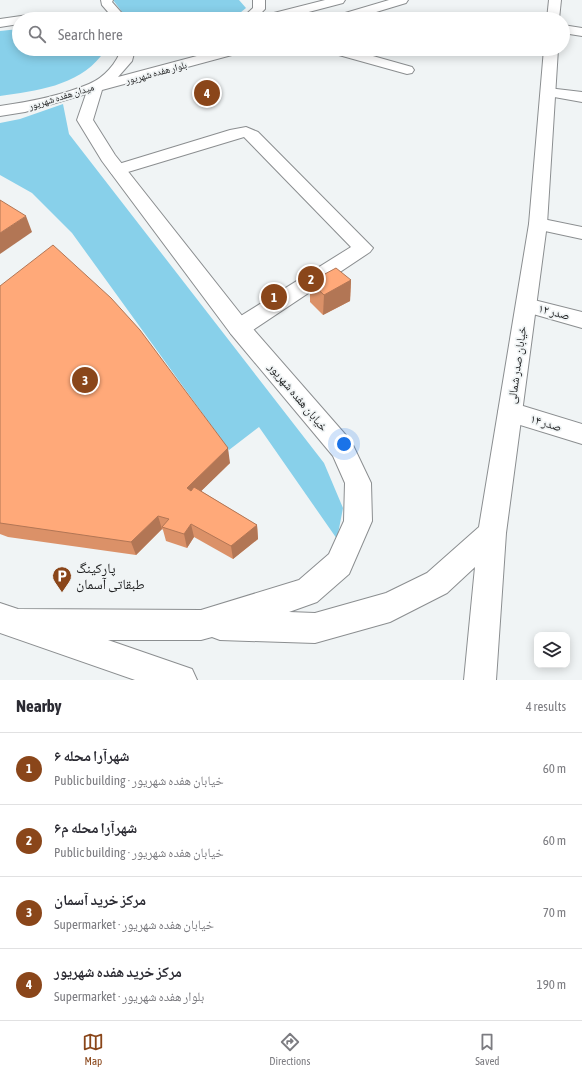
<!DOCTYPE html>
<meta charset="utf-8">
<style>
body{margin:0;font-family:"Asap Condensed","Noto Naskh Arabic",sans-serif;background:#f7f7f7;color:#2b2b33}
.controls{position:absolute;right:12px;bottom:12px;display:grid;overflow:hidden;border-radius:8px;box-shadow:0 2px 10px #0003}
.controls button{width:36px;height:36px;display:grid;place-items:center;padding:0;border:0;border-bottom:1px solid #e1e1e2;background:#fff;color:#2b2b33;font:20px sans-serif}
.you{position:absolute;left:344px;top:444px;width:14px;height:14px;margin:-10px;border:3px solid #fff;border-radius:50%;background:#1a73e8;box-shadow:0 0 0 6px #1a73e833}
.badge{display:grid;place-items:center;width:26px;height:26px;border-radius:50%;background:#8a461a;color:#fff;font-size:13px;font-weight:700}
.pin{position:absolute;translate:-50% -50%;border:2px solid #fff;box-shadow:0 1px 4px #0006}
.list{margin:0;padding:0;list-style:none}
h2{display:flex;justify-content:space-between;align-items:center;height:52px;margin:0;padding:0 16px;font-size:17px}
h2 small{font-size:13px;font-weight:400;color:#7c7c81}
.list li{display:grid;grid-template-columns:26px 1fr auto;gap:12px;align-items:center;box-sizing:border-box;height:72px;padding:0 16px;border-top:1px solid #e1e1e2}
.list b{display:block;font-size:15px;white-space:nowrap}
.list p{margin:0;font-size:13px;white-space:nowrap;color:#7c7c81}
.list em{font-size:13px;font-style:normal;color:#7c7c81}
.icon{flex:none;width:22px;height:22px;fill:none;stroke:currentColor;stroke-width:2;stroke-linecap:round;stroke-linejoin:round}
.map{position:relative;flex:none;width:582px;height:680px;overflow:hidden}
.search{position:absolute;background:#fff;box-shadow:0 2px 10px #0003;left:12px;right:12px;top:12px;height:44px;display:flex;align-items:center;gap:10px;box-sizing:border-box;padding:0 14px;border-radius:22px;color:#7c7c81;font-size:15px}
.sheet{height:340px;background:#fff}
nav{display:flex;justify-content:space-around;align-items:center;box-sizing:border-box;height:56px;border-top:1px solid #e1e1e2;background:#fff;font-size:11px;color:#7c7c81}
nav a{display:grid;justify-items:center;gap:2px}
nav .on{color:#8a461a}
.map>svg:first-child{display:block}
.green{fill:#88d0ea}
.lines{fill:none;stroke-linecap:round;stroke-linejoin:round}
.minor-casing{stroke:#8b8e90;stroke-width:2}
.major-casing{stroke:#8b8e90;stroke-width:2}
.minor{fill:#fff;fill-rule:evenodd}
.major{fill:#fff;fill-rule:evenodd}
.wall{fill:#db9168}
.shaded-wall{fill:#b27655}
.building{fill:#ffa979;stroke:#b27655}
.labels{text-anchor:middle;stroke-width:3.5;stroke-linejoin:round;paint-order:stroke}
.far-street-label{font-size:10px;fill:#1d1e1f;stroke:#f0f4f5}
.street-label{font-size:12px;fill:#1d1e1f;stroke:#f0f4f5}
.near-poi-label{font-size:14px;fill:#1d1e1f;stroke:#f0f4f5;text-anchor:start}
</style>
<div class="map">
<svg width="582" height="680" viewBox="0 0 582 680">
<rect width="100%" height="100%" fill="#f0f4f5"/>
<g class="green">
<path d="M113 0H239L246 8 235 17 229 19H135L122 12Z"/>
<path d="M19 29V49H101V56C77 86 36 91 0 96V31Z"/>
<path d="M63 104 69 134 324 463 343 508 337 539 259 427 229 450 72 233 32 193 0 175V123L20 119Z"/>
</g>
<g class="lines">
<defs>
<g id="minor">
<path d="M101 0H113L112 2 127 19H114L102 5Z"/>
<path d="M253 0H265V9L255 19H241L253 8Z"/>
<path d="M563 25 582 28V36L563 33Z"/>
<path d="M326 49H348L412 67 414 70 412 73 407 74 328 52Z"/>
<path d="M548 88 582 92V102L543 95 541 92 543 89Z"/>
<path d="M246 127 258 132 373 248 370 252 247 334 239 336 231 334 228 328 231 322 351 247 244 137 118 175 112 174 109 170 112 166 230 130Z"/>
<path d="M538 218 582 227V239L531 228 529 224 531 220Z"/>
<path d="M526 298 582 312V328L519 310 516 305 519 300Z"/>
<path d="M510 402 582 424V444L501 419 498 412 501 405Z"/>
</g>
<g id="major">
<path d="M325 0H345L343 3 282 19H261L262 16Z"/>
<path d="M389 0H408L406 3 353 19H334L335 16Z"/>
<path d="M549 0H561L559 19H547Z"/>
<path d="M28 15H60L66 19H19V24L0 27V19Z"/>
<path d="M121 49H135L132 61 118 77 223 49H245L243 52 102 90 93 120 115 155 247 322 351 441 371 483 372 521 349 574 317 602 289 612 315 613 386 593 427 573 479 527 529 224 544 49H558L547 224 506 533 496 680H464L475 567 447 593 390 622 315 643 220 640 212 637 201 640H108L192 669 197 680H135L0 633V603L18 609 201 610 299 580 329 554 344 521 345 483 333 456 231 334 102 161 77 120 86 94 25 112 0 116V106C29 102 63 95 89 84 104 78 117 63 121 49Z"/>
</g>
</defs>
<use href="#minor" class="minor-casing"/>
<use href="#major" class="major-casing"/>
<use href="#minor" class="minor"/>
<use href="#major" class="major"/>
</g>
<g class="wall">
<path d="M351 280 350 301 323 315 310 302V282Z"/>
<path d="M0 286 230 463 201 491 257 525 258 539 233 559 194 537 187 548 166 541 163 530 162 529 136 555 8 537 0 534Z"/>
</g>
<g class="shaded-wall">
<path d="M26 216 32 232 0 254V233Z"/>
<path d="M351 280 350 301 323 315 324 295Z"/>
<path d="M228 448 230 463 190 502 187 488Z"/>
<path d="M158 516 162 529 136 555 131 542Z"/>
<path d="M191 524 194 537 187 548 184 534Z"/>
<path d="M257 525 258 539 233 559 231 546Z"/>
</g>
<g class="building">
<path d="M0 200 26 216 0 233Z"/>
<path d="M53 245 111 298 140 330 228 448 187 488 191 491 194 487 257 525 231 546 191 524 184 534 162 527 169 519 158 516 131 542 0 523V286Z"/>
<path d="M336 268 351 280 324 295 310 282Z"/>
</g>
<defs>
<symbol id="parking-pin" viewBox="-11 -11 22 30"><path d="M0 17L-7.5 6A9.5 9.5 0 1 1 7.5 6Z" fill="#8a461a" stroke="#f0f4f5"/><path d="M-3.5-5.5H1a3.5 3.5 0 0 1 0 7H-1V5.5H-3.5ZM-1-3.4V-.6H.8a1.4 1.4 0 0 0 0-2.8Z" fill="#fff"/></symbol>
</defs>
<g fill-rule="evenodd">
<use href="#parking-pin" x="51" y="565" width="22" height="30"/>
</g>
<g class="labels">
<g class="far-street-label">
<text transform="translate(156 72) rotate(-15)" y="4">بلوار هفده شهریور</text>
<text transform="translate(61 96) rotate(-17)" y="4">میدان هفده شهریور</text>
</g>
<g class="street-label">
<text transform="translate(554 312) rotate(15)" y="4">صدر ۱۲</text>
<text transform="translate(517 365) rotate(-82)" y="4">خیابان صدر شمالی</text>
<text transform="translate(298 397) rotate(50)" y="4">خیابان هفده شهریور</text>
<text transform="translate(546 423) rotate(17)" y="4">صدر ۱۴</text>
</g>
<g class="near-poi-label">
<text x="76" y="573">پارکینگ<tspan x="76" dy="16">طبقاتی آسمان</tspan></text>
</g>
</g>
</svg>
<div class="controls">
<button><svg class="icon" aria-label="layers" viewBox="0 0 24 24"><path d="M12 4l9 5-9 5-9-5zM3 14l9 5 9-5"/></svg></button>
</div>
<div class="you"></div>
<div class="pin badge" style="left:274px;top:297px">1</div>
<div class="pin badge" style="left:311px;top:279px">2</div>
<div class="pin badge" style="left:85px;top:380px">3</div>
<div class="pin badge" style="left:207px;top:93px">4</div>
<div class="search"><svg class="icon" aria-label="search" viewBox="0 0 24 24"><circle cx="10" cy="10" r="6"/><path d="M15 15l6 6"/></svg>Search here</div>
</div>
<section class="sheet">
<h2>Nearby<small>4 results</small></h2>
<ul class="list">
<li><span class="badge">1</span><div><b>شهرآرا محله ۶</b><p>Public building · خیابان هفده شهریور</p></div><em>60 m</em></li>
<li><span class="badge">2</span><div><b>شهرآرا محله م۶</b><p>Public building · خیابان هفده شهریور</p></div><em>60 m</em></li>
<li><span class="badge">3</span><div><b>مرکز خرید آسمان</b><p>Supermarket · خیابان هفده شهریور</p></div><em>70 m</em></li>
<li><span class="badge">4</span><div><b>مرکز خرید هفده شهریور</b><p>Supermarket · بلوار هفده شهریور</p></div><em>190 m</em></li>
</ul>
</section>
<nav>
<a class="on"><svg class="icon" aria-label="map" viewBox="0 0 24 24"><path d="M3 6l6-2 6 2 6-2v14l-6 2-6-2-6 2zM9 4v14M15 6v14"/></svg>Map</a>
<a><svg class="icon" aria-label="directions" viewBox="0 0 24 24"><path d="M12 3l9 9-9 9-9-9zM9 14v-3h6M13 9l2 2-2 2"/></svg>Directions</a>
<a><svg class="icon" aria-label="saved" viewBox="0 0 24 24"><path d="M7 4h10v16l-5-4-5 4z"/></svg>Saved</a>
</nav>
